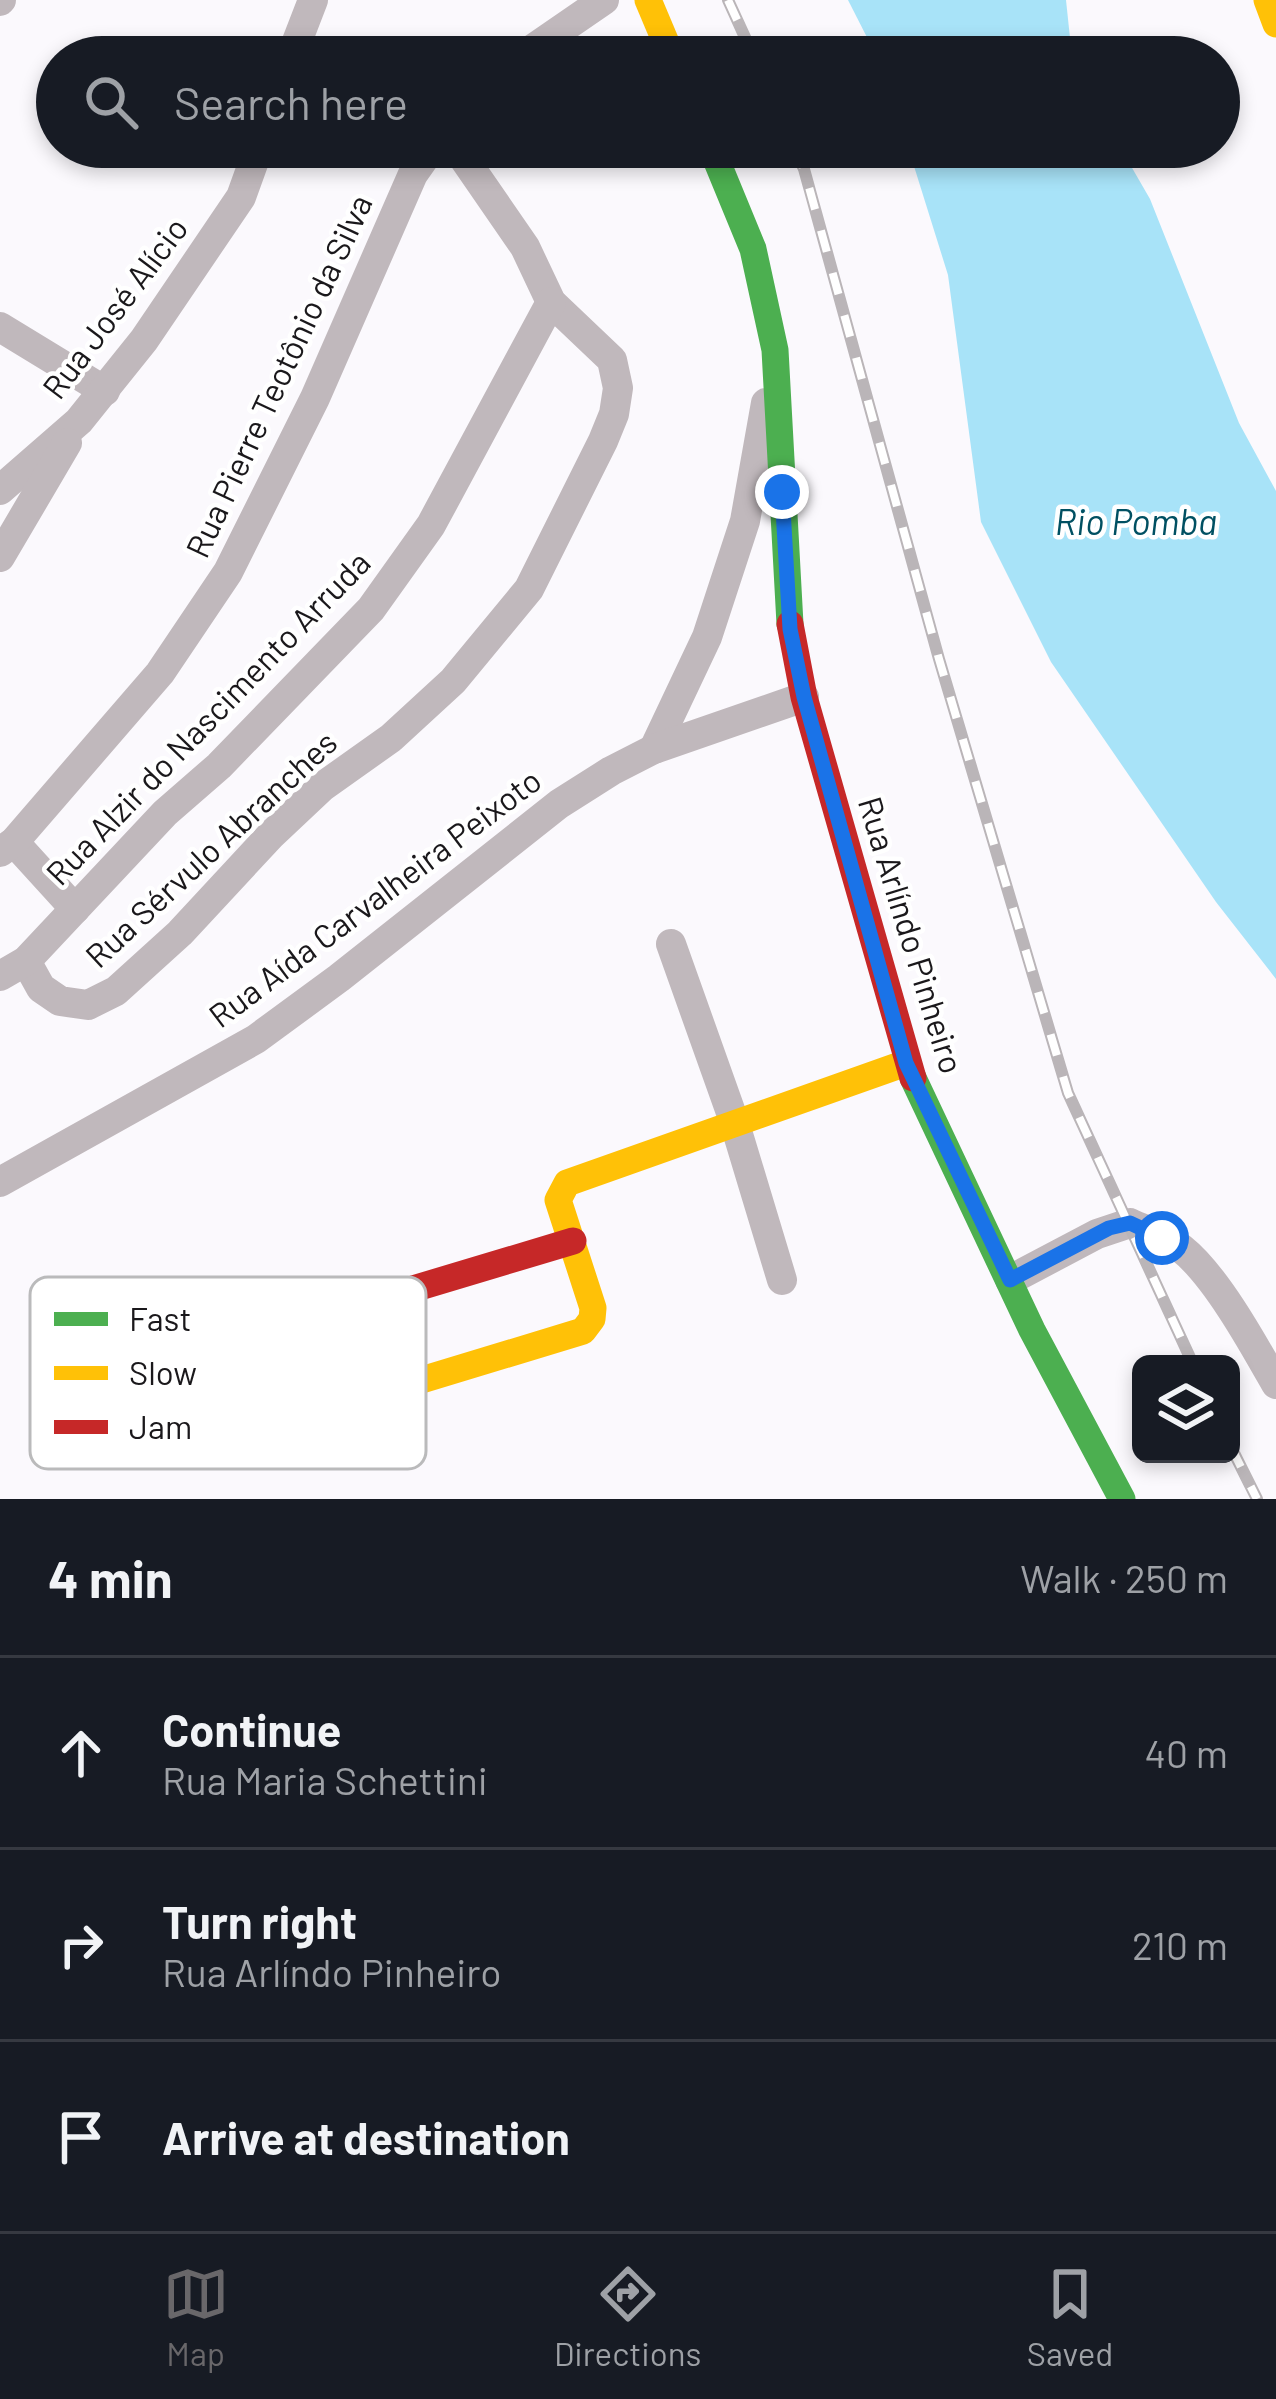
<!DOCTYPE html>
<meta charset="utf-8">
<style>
body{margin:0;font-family:Barlow,sans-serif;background:#20242c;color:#f1f3f6}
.controls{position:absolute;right:36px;bottom:36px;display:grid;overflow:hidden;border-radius:18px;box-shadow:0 6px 18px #0003}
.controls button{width:108px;height:108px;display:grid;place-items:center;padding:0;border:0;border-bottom:3px solid #363941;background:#171b24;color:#f1f3f6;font:60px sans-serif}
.stop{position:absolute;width:36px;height:36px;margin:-27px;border:9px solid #1a73e8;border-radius:50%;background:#fff}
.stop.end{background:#1a73e8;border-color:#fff;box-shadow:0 3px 12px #0008}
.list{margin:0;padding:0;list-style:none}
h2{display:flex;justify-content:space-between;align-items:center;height:156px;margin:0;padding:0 48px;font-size:51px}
h2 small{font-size:39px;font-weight:400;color:#9ea1a6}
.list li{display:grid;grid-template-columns:78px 1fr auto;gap:36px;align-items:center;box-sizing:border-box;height:192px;padding:0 48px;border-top:3px solid #363941}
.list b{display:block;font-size:45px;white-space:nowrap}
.list p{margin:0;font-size:39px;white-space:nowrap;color:#9ea1a6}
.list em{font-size:39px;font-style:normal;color:#9ea1a6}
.icon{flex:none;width:66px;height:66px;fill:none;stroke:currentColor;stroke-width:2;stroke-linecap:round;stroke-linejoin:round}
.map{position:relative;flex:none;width:1276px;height:1499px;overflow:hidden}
.search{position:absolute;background:#171b24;box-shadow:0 6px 18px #0003;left:36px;right:36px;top:36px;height:132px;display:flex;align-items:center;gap:30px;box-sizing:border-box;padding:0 42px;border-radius:66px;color:#9ea1a6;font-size:45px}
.sheet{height:732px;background:#171b24}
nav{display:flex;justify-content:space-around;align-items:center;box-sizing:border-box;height:168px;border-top:3px solid #363941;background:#171b24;font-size:33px;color:#9ea1a6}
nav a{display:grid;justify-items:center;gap:6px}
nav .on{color:#69676a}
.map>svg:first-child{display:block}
.water{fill:#a8e3f8}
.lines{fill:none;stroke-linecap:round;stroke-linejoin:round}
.street{stroke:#c0b8bc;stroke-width:30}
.fast{stroke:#4caf50;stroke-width:27}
.slow{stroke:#ffc107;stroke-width:27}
.jam{stroke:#c62828;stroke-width:27}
.rail-casing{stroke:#bab5b8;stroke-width:12}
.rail{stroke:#fff;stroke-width:8;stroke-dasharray:22;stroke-linecap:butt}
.route{stroke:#1a73e8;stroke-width:15}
.labels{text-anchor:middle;stroke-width:9;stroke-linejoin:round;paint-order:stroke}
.street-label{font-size:33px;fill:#1a181b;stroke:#fff}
.water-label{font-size:36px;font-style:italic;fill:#005062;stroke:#fff}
.key{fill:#fff;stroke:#bababb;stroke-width:3}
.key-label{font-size:33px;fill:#1a181b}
</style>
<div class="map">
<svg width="1276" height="1499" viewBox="0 0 1276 1499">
<rect width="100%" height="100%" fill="#fbf9fd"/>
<g class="water">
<path d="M848 0H1066L1072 57H877Z"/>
<path d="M908 147H1120L1150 199 1239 423 1276 491V979L1216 902 1051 662 981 522 948 275Z"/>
</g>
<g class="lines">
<g class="street">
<path d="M0 1 1 0"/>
<path d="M291 57 313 0"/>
<path d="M521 57 604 0"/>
<path d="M0 327 105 391"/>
<path d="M0 490 79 421 144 340 241 197 259 147"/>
<path d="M0 557 67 443"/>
<path d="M654 749 707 637 745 521 766 403"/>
<path d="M14 842 75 909"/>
<path d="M0 852 14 842 160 673 228 572 315 398 413 174 432 147"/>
<path d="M671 944 734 1121 782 1280"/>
<path d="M26 961 41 988 60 1001 88 1005 116 991 180 933 271 835 322 787 391 738 453 681 529 589 603 441 614 414 618 388 612 360 551 302 525 247 456 147"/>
<path d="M0 976 26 961 165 813 219 766 371 609 431 525 551 302"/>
<path d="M0 1182 256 1039 339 978 559 804 611 771 654 749 804 697"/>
<path d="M1010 1280 1097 1234 1130 1223C1147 1231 1168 1238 1182 1249 1216 1276 1254 1345 1276 1384"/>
</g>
<g class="fast">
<path d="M711 147 753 249 775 350 790 624"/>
<path d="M913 1078 1032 1330 1122 1499"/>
</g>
<g class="slow">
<path d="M648 0 672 57"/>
<path d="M1267 0 1276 24"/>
<path d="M221 1441 583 1331 592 1319 593 1308 558 1200 567 1183 906 1063"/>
</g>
<g class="jam">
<path d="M790 624 804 697 913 1078"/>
<path d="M221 1441C186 1427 182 1378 206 1351L573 1241"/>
</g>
<defs>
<g id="rail">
<path d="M728 0 754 57"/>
<path d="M794 147 804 169 939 659 1068 1093 1193 1364"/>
<path d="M1231 1447 1257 1499"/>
</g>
</defs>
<use href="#rail" class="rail-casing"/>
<use href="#rail" class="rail"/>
</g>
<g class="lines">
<path class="route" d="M782 492 790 629 804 697 906 1063 1010 1280 1109 1228 1130 1223 1162 1238"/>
</g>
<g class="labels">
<g class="street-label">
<text transform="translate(115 308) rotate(-53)" y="12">Rua José Alício</text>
<text transform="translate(279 376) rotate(-65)" y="12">Rua Pierre Teotônio da Silva</text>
<text transform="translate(208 718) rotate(-46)" y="12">Rua Alzir do Nascimento Arruda</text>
<text transform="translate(211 849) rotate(-43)" y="12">Rua Sérvulo Abranches</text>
<text transform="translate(375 898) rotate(-37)" y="12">Rua Aída Carvalheira Peixoto</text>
<text transform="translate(911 935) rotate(73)" y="12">Rua Arlíndo Pinheiro</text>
</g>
<g class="water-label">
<text x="1136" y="535">Rio Pomba</text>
</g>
</g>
<rect x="30" y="1277" width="396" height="192" rx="18" class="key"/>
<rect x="54" y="1312" width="54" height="14" fill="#4caf50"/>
<rect x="54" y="1366" width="54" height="14" fill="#ffc107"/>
<rect x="54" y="1420" width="54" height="14" fill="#c62828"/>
<g class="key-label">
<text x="129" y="1331">Fast</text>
<text x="129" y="1385">Slow</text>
<text x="129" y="1439">Jam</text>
</g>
</svg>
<div class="controls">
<button><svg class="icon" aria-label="layers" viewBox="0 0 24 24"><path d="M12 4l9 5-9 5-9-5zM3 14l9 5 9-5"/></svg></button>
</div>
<div class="stop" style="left:1162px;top:1238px"></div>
<div class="stop end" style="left:782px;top:492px"></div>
<div class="search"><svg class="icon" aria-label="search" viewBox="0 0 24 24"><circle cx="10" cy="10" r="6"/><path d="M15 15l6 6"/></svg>Search here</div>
</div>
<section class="sheet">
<h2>4 min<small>Walk · 250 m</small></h2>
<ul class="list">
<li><svg class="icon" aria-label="ahead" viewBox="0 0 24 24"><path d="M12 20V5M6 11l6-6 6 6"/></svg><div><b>Continue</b><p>Rua Maria Schettini</p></div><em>40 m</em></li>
<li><svg class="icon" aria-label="right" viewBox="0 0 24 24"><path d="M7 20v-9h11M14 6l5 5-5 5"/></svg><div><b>Turn right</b><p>Rua Arlíndo Pinheiro</p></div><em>210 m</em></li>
<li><svg class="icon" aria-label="arrive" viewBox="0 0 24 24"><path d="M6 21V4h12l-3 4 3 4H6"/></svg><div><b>Arrive at destination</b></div></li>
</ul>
</section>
<nav>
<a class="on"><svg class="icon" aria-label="map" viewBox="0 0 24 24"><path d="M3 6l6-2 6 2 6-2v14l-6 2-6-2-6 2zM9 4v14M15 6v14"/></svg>Map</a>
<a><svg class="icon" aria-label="directions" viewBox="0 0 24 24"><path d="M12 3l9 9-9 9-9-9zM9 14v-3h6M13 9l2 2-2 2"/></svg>Directions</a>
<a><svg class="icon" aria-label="saved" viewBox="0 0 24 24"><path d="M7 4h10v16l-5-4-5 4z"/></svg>Saved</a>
</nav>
